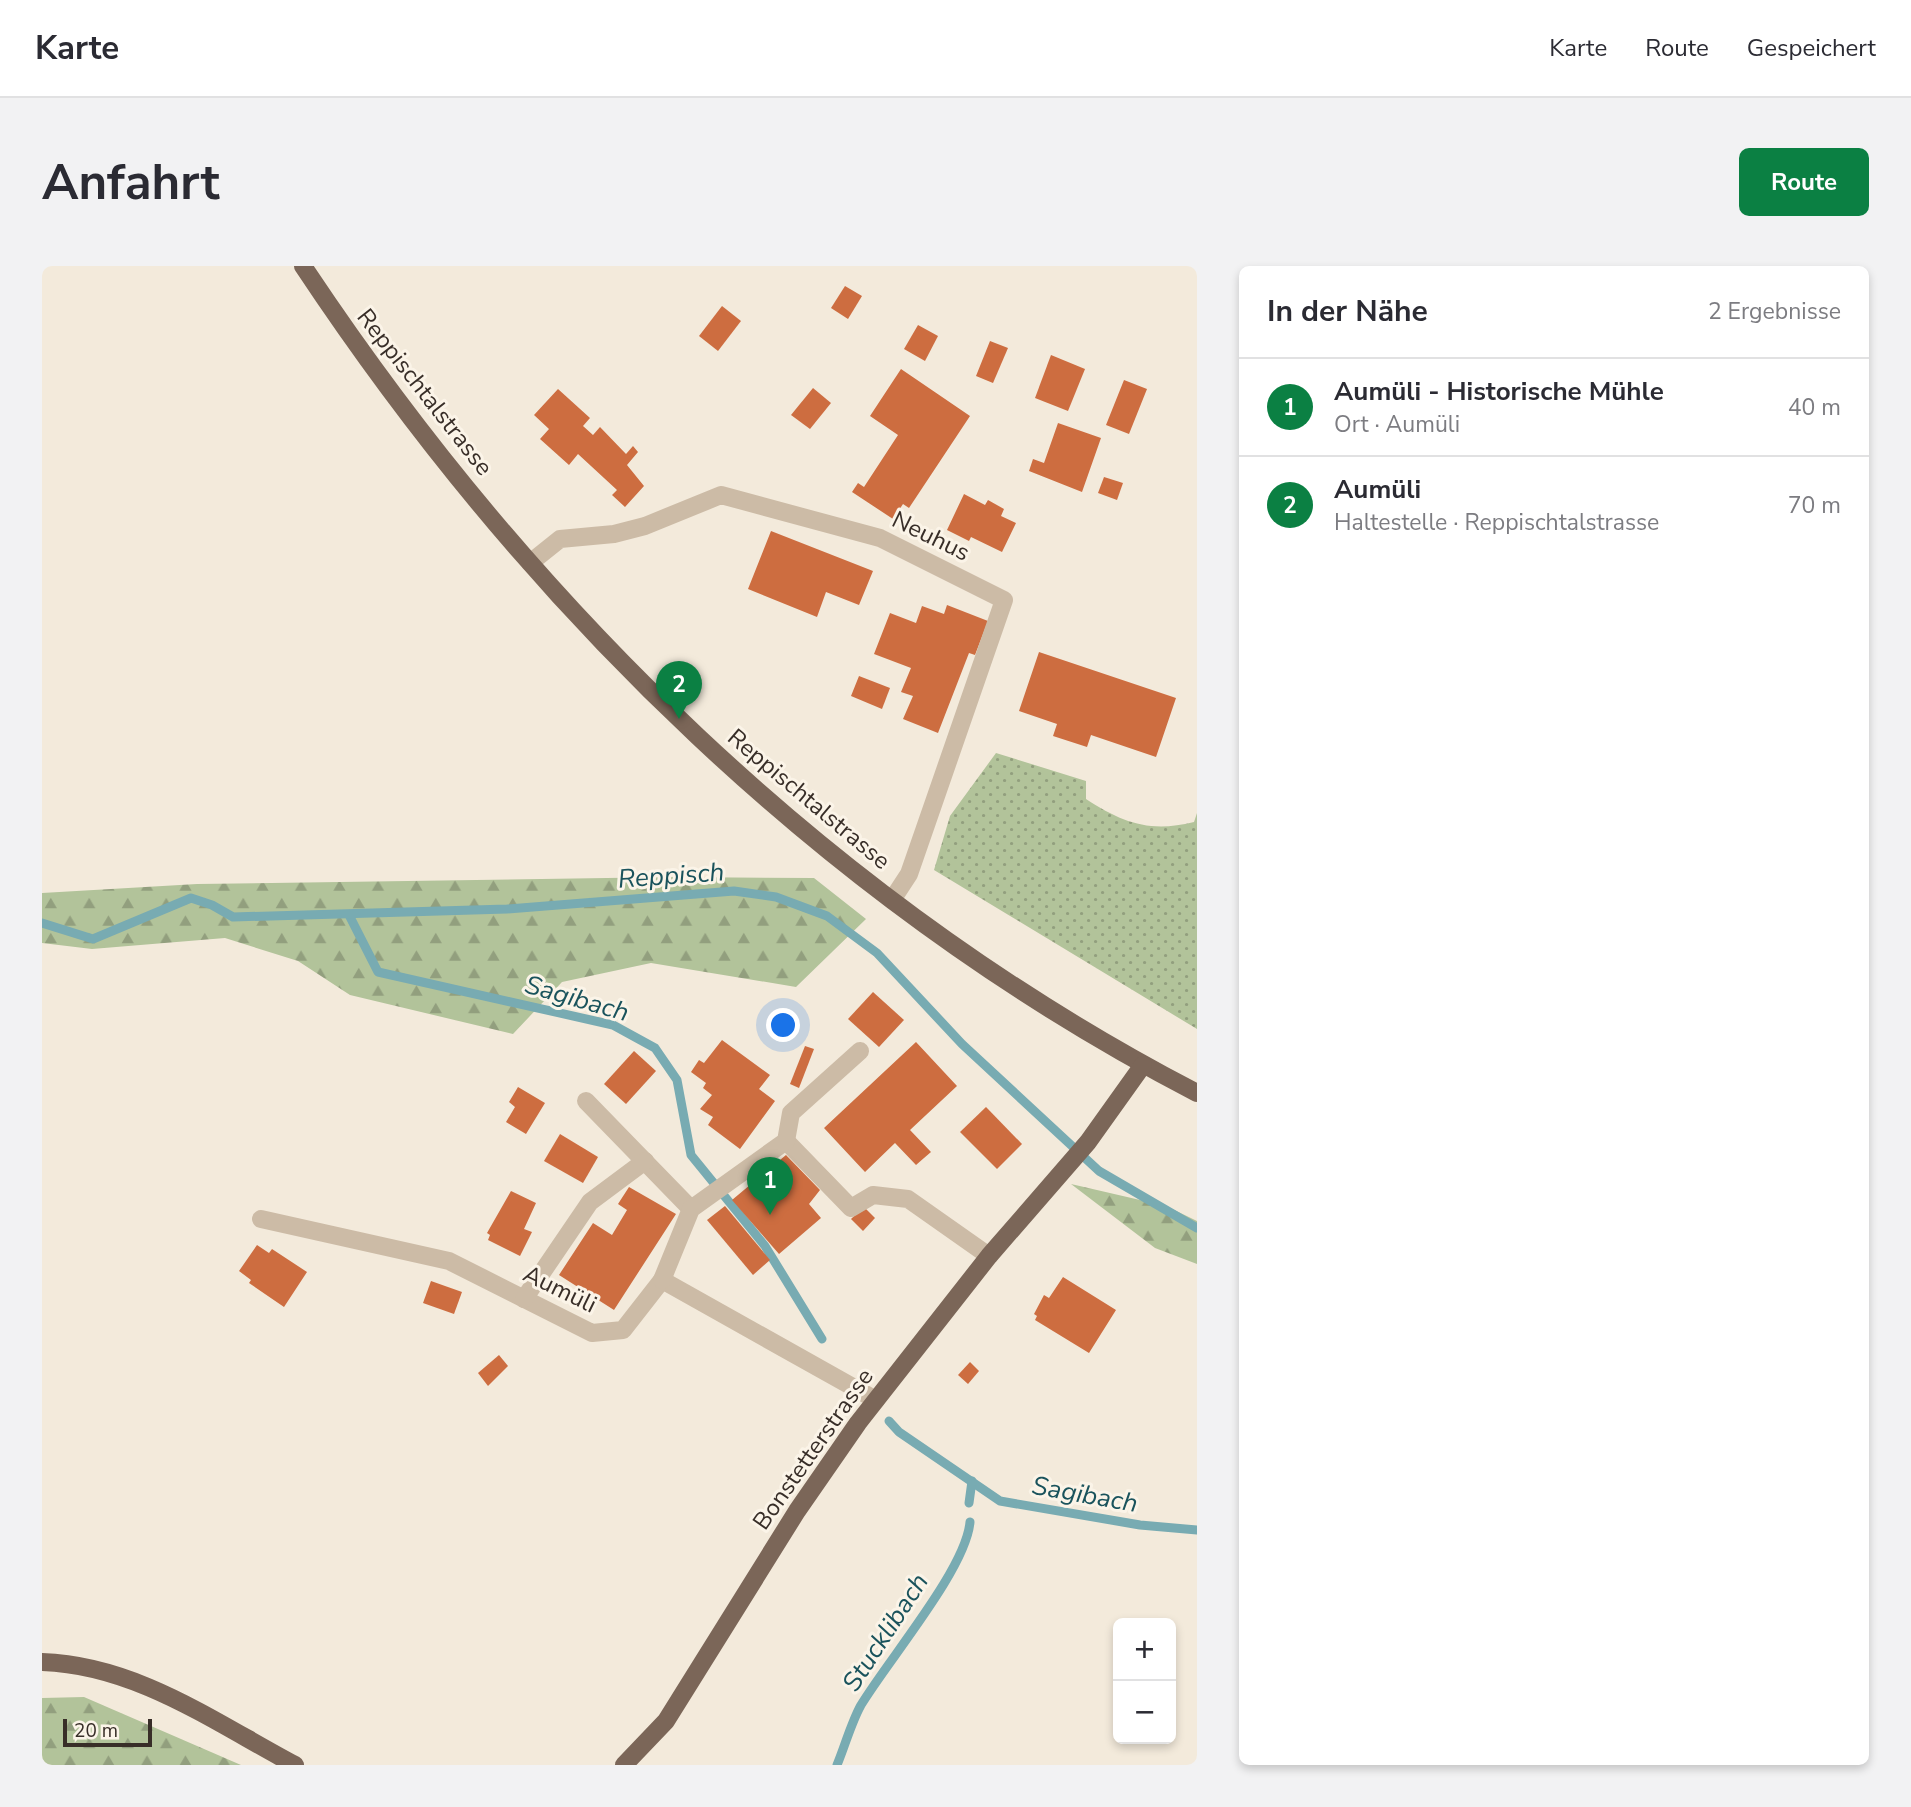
<!DOCTYPE html>
<html lang="de">
<meta charset="utf-8">
<style>
body{margin:0;font-family:"Nunito Sans",sans-serif;background:#f2f2f3;color:#2b2b33}
.controls{position:absolute;right:21px;bottom:21px;display:grid;overflow:hidden;border-radius:10px;box-shadow:0 4px 10px #0003}
.controls button{width:63px;height:63px;display:grid;place-items:center;padding:0;border:0;border-bottom:2px solid #e1e1e2;background:#fff;color:#2b2b33;font:35px sans-serif}
.scale{position:absolute;left:21px;bottom:18px;width:89px;box-sizing:border-box;padding-left:7px;border:4px solid #382e28;border-top:0;font-size:19px;line-height:24px;white-space:nowrap;color:#382e28;-webkit-text-stroke:5px #fbf4e8;paint-order:stroke}
.you{position:absolute;left:742px;top:760px;width:24px;height:24px;margin:-18px;border:5px solid #fff;border-radius:50%;background:#1a73e8;box-shadow:0 0 0 10px #1a73e833}
.badge{display:grid;place-items:center;width:46px;height:46px;border-radius:50%;background:#0b8043;color:#fff;font-size:23px;font-weight:700}
.pin{position:absolute;translate:-50% -58px;filter:drop-shadow(0 2px 4px #0008)}
.pin::after{content:'';position:absolute;top:37px;width:24px;height:21px;background:inherit;clip-path:polygon(0 0,100% 0,50% 100%)}
.list{margin:0;padding:0;list-style:none}
h2{display:flex;justify-content:space-between;align-items:center;height:91px;margin:0;padding:0 28px;font-size:30px}
h2 small{font-size:23px;font-weight:400;color:#7c7c81}
.list li{display:grid;grid-template-columns:46px 1fr auto;gap:21px;align-items:center;box-sizing:border-box;height:98px;padding:0 28px;border-top:2px solid #e1e1e2}
.list b{display:block;font-size:26px;white-space:nowrap}
.list p{margin:0;font-size:23px;white-space:nowrap;color:#7c7c81}
.list em{font-size:23px;font-style:normal;color:#7c7c81}
.map{position:relative;flex:none;width:1155px;height:1499px;overflow:hidden;border-radius:10px}
header{display:flex;align-items:center;gap:42px;box-sizing:border-box;height:98px;padding:0 35px;background:#fff;border-bottom:2px solid #e1e1e2}
header strong{font-size:33px}
nav{display:flex;gap:38px;margin-inline-start:auto;font-size:24px}
.intro{display:flex;align-items:center;justify-content:space-between;box-sizing:border-box;height:168px;padding:0 42px}
h1{margin:0;font-size:49px}
.button{padding:18px 32px;border-radius:10px;background:#0b8043;color:#fff;font-size:24px;font-weight:700}
main{display:flex;gap:42px;padding:0 42px}
aside{flex:1;background:#fff;border-radius:10px;box-shadow:0 4px 10px #0003}
.map>svg:first-child{display:block}
.grass{fill:url(#grass-dots)}
.forest{fill:url(#forest-firs)}
.lines{fill:none;stroke-linecap:round;stroke-linejoin:round}
.stream{stroke:#78abb2;stroke-width:9}
.building{fill:#cd6d40}
.minor{stroke:#ccbba6;stroke-width:18}
.major{stroke:#7b6658;stroke-width:18}
.labels{text-anchor:middle;stroke-width:6;stroke-linejoin:round;paint-order:stroke}
.street-label{font-size:24px;fill:#382e28;stroke:#fbf4e8}
.water-label{font-size:26px;font-style:italic;fill:#1a535c;stroke:#fbf4e8}
</style>
<header>
<strong>Karte</strong>
<nav><a>Karte</a><a>Route</a><a>Gespeichert</a></nav>
</header>
<div class="intro"><h1>Anfahrt</h1><a class="button">Route</a></div>
<main>
<div class="map">
<svg width="1155" height="1499" viewBox="0 0 1155 1499">
<defs>
<pattern id="grass-dots" width="8" height="8" patternUnits="userSpaceOnUse" patternTransform="scale(1.75)"><rect width="8" height="8" fill="#b2c39a"/><path d="M2 2h.1M6 6h.1" fill="none" stroke="#929f7e" stroke-width="1.8" stroke-linecap="round"/></pattern>
<pattern id="forest-firs" width="22" height="20" patternUnits="userSpaceOnUse" patternTransform="scale(1.75)"><rect width="22" height="20" fill="#b2c39a"/><path d="M5 1l3.5 6h-7zM16 11l3.5 6h-7z" fill="#929f7e"/></pattern>
</defs>
<rect width="100%" height="100%" fill="#f3eadb"/>
<path class="grass" d="M954 487 1044 515V533C1081 557 1108 567 1152 556L1155 547V763L892 604 908 550Z"/>
<g class="forest">
<path d="M631 611 772 612 824 653 754 721 609 697 520 716 471 768 308 729 256 695 183 672 50 683 0 677V627L155 618Z"/>
<path d="M1029 918 1124 940 1155 955V998L1113 982Z"/>
<path d="M42 1431 199 1499H0V1432Z"/>
</g>
<g class="lines">
<g class="stream">
<path d="M307 649 336 706 571 759 613 782 635 814 649 889 723 980 780 1073"/>
<path d="M0 657 51 673 149 632 170 639 191 651 465 643 692 625 734 631 785 650 835 687 920 778 1057 905 1155 962"/>
<path d="M847 1155 857 1166 958 1235 1098 1259 1155 1264"/>
<path d="M927 1237 930 1215"/>
<path d="M795 1499C803 1480 809 1457 819 1439 846 1394 924 1303 928 1256"/>
</g>
</g>
<g class="building">
<path d="M803 20 820 30 806 53 789 42Z"/>
<path d="M680 40 699 55 676 85 657 70Z"/>
<path d="M876 59 896 70 883 95 862 83Z"/>
<path d="M948 75 966 82 951 117 934 110Z"/>
<path d="M1009 89 1043 103 1026 145 993 132Z"/>
<path d="M859 103 928 150 867 242 861 238 851 253 810 226 816 217 822 221 856 169 828 150Z"/>
<path d="M1082 114 1105 123 1087 168 1064 159Z"/>
<path d="M771 122 789 137 768 163 749 149Z"/>
<path d="M516 123 548 152 541 160 551 169 558 161 584 188 591 180 596 186 585 199 602 220 583 241 570 229 575 224 536 188 527 199 498 173 507 163 492 149Z"/>
<path d="M1016 157 1059 172 1040 226 987 205 991 193 1002 197Z"/>
<path d="M1062 211 1081 217 1075 234 1056 227Z"/>
<path d="M922 228 943 239 946 234 962 243 959 250 974 257 960 286 929 271 927 275 905 264Z"/>
<path d="M729 265 831 305 817 339 784 326 775 351 706 323Z"/>
<path d="M905 339 946 355 933 389 927 387 896 467 861 453 871 430 859 426 869 402 832 388 848 347 874 357 880 340 902 348Z"/>
<path d="M997 386 1134 432 1114 491 1049 469 1045 481 1011 470 1015 458 977 445Z"/>
<path d="M817 410 848 422 840 443 809 430Z"/>
<path d="M831 726 862 754 837 781 806 753Z"/>
<path d="M680 774 728 809 717 823 733 835 698 883 666 859 671 851 658 843 670 829 661 822 664 817 649 806 657 794 662 797Z"/>
<path d="M874 776 915 820 868 864 889 886 882 892 874 899 853 877 823 906 782 862Z"/>
<path d="M763 780 772 783 757 822 748 818Z"/>
<path d="M592 785 614 805 584 838 562 818Z"/>
<path d="M476 821 503 837 484 868 464 856 473 841 467 836Z"/>
<path d="M944 841 980 878 955 903 918 866Z"/>
<path d="M518 868 556 891 541 917 502 895Z"/>
<path d="M744 889 778 924 767 938 779 952 737 988 690 934Z"/>
<path d="M587 921 634 948 572 1044 517 1009 551 957 570 969 585 944 576 938Z"/>
<path d="M469 925 494 937 482 963 490 966 478 990 446 974 448 969 445 967Z"/>
<path d="M683 940 728 994 711 1009 665 954Z"/>
<path d="M822 941 833 952 821 965 809 953Z"/>
<path d="M215 979 227 987 230 983 265 1006 242 1041 207 1017 209 1014 197 1005Z"/>
<path d="M1021 1011 1074 1044 1047 1087 993 1054 995 1050 992 1048 1002 1029 1007 1032Z"/>
<path d="M389 1015 420 1026 412 1048 381 1037Z"/>
<path d="M457 1089 466 1100 446 1120 436 1107Z"/>
<path d="M928 1096 937 1105 926 1118 916 1109Z"/>
</g>
<g class="lines">
<g class="minor">
<path d="M488 297 518 273 572 268 603 260 679 229 838 272 962 334 867 608 850 634"/>
<path d="M544 835 649 943"/>
<path d="M744 875 809 942 831 929 866 933 947 990"/>
<path d="M219 953 407 995 550 1067 581 1064 620 1014 834 1134"/>
<path d="M620 1014 649 943 744 875 749 847 818 785"/>
<path d="M482 1033 548 936 603 895"/>
</g>
<g class="major">
<path d="M261 0C488 342 789 637 1155 827"/>
<path d="M0 1396C94 1399 172 1456 253 1499"/>
<path d="M582 1499 624 1455 755 1245 816 1157 947 990 1046 876 1101 799"/>
</g>
</g>
<g class="labels">
<g class="street-label">
<text transform="translate(383 126) rotate(52)" y="8">Reppischtalstrasse</text>
<text transform="translate(889 270) rotate(26)" y="8">Neuhus</text>
<text transform="translate(767 533) rotate(40)" y="8">Reppischtalstrasse</text>
<text transform="translate(518 1023) rotate(26)" y="8">Aumüli</text>
<text transform="translate(771 1183) rotate(-55)" y="8">Bonstetterstrasse</text>
</g>
<g class="water-label">
<text transform="translate(629 609) rotate(-4)" y="9">Reppisch</text>
<text transform="translate(535 732) rotate(16)" y="9">Sagibach</text>
<text transform="translate(1043 1228) rotate(10)" y="9">Sagibach</text>
<text transform="translate(843 1366) rotate(-57)" y="9">Stucklibach</text>
</g>
</g>
</svg>
<div class="controls">
<button>+</button>
<button>−</button>
</div>
<div class="scale">20 m</div>
<div class="you"></div>
<div class="pin badge" style="left:728px;top:949px">1</div>
<div class="pin badge" style="left:637px;top:453px">2</div>
</div>
<aside>
<h2>In der Nähe<small>2 Ergebnisse</small></h2>
<ul class="list">
<li><span class="badge">1</span><div><b>Aumüli - Historische Mühle</b><p>Ort · Aumüli</p></div><em>40 m</em></li>
<li><span class="badge">2</span><div><b>Aumüli</b><p>Haltestelle · Reppischtalstrasse</p></div><em>70 m</em></li>
</ul>
</aside>
</main>
